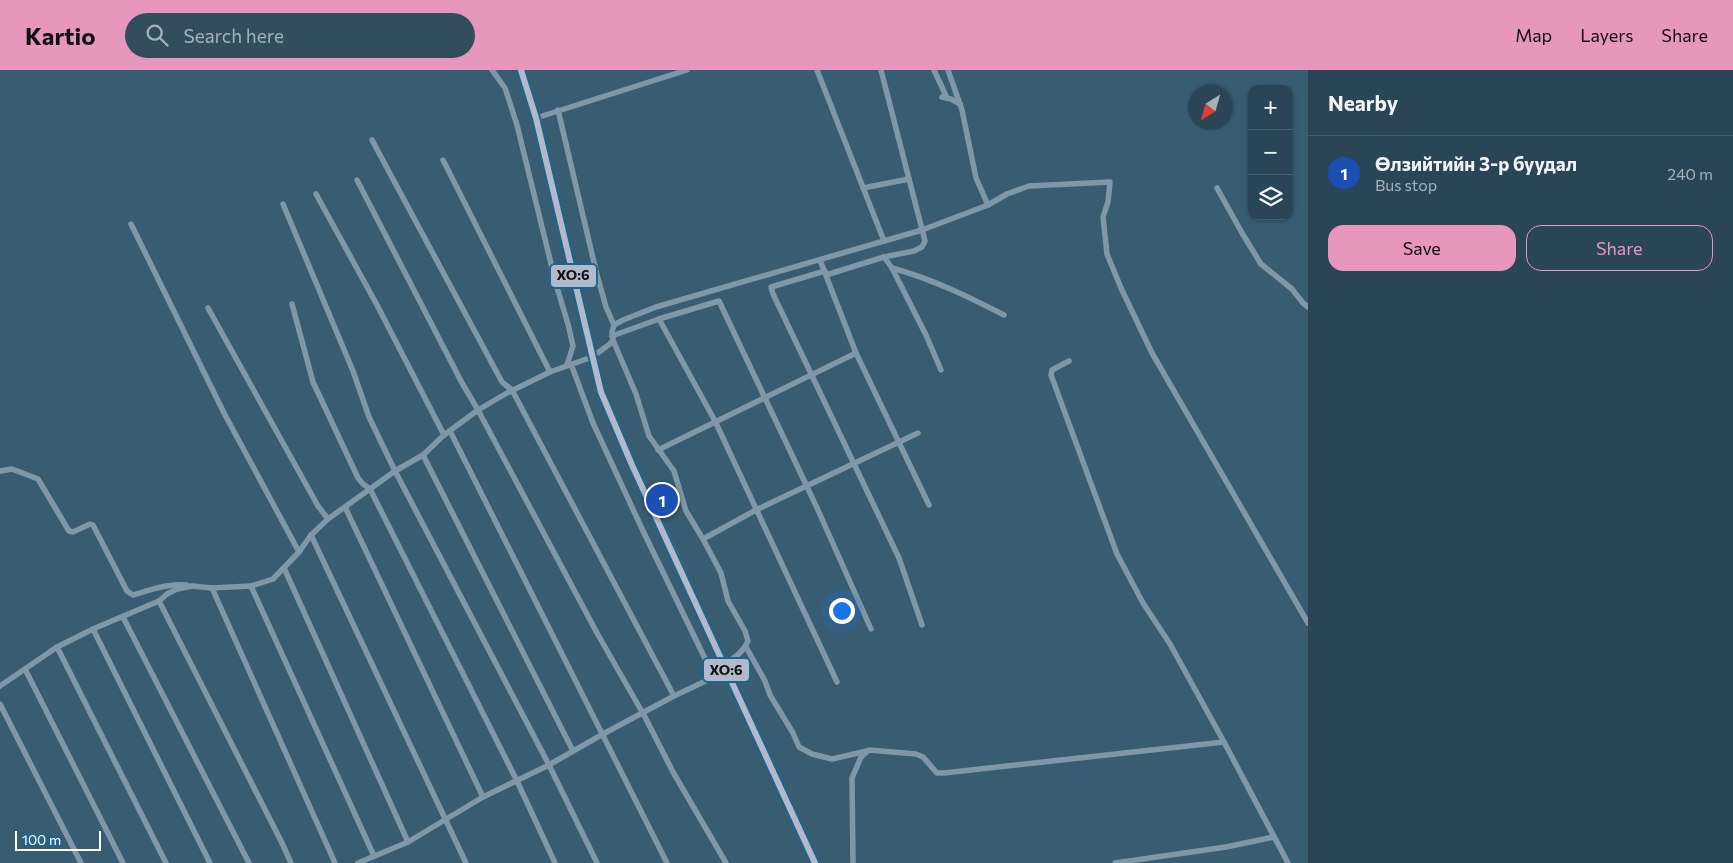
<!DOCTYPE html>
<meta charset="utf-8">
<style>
body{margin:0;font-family:Commissioner,sans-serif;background:#324d5c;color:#f1f3f6}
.controls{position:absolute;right:15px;top:15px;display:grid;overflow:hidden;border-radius:10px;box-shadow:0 1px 4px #0004}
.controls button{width:45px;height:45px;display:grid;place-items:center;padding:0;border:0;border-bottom:1px solid #465e6c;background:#2a4656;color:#f1f3f6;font:25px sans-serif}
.compass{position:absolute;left:1188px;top:15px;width:45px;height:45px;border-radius:50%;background:#2a4656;box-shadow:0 1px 4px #0004;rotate:217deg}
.scale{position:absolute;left:15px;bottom:12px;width:86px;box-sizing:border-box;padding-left:5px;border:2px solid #fff;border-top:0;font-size:14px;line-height:18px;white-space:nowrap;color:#fff;-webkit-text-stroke:4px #20638b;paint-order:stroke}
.you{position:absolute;left:841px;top:540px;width:18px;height:18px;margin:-12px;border:4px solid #fff;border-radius:50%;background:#1a73e8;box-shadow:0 0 0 8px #1a73e833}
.badge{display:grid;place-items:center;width:32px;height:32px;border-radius:50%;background:#e797bd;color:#fff;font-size:16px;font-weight:700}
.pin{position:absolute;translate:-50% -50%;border:2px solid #fff;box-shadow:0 1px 5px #0006}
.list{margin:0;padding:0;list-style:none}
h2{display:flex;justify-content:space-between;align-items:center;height:65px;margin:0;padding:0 20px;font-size:21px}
h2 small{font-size:16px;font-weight:400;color:#a5b1b9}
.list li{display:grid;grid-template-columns:32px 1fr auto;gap:15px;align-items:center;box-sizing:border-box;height:75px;padding:0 20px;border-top:1px solid #465e6c}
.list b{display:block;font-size:19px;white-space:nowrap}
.list p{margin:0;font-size:16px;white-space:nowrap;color:#a5b1b9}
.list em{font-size:16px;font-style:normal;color:#a5b1b9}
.actions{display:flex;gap:10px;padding:15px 20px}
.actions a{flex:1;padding:11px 0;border:1px solid #e797bd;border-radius:15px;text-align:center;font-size:18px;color:#e797bd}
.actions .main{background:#e797bd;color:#111}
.icon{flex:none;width:28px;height:28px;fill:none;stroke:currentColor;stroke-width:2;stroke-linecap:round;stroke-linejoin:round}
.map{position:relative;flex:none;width:1308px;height:793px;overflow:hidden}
header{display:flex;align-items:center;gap:30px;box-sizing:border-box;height:70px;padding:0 25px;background:#e797bd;color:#111}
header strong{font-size:24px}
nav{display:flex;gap:28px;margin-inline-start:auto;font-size:18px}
.search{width:350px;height:45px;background:#324d5c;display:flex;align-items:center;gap:12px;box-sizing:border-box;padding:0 18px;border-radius:28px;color:#a5b1b9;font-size:19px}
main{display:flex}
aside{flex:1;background:#2a4656}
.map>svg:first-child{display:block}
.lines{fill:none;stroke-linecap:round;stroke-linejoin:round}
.minor{stroke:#7f98a7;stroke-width:5.5}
.secondary{stroke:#879eac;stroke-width:8}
.bus-1-casing{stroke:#20638b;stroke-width:10}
.bus-1{stroke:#b1bacd;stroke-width:6}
.line-badge{stroke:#20638b;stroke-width:2}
.pale-badge-label{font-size:14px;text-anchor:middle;font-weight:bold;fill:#111}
</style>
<header>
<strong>Kartio</strong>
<div class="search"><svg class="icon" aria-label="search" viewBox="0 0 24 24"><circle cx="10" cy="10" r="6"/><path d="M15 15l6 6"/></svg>Search here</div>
<nav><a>Map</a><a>Layers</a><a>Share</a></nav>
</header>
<main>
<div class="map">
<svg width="1308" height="793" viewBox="0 0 1308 793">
<rect width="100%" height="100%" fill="#385d72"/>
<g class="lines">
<g class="minor">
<path d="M492 0 505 18 517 55 556 214 568 254 573 276 567 295"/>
<path d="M817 0 884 171"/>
<path d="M881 0 925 171 922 177 914 181 884 187"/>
<path d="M934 0 947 28"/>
<path d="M948 0 962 40 976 108 988 135"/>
<path d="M942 27 951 29 960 34"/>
<path d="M558 40 597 205 606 237 614 255"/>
<path d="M536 48 687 0"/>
<path d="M372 70 502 312 512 320 674 626"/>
<path d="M443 90 550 302"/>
<path d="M357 110 462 313 478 340 597 563 645 647 673 702 726 793"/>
<path d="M863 118 909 109"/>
<path d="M1217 118 1242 163 1261 194 1292 219 1303 233 1308 237"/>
<path d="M316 124 377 235 444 365"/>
<path d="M283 134 353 301 369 347 395 401 549 695 597 793"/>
<path d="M131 154 224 343 299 482"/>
<path d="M820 190 856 283 929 435"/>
<path d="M892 198C932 209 967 226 1004 245"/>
<path d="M825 201 771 217 773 224 899 488 922 555"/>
<path d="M826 205 884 187 892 198 926 265 941 300"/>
<path d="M292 234 313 312 358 408 363 414 370 419 517 711 555 793"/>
<path d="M208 238 318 436 328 449"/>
<path d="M659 249 715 351 837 612"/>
<path d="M612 266 659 249 719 231 818 440 871 559"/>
<path d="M613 270 636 324 649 366 674 401 686 441 703 469 721 503 728 531 745 561 748 571C743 583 734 588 723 595"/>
<path d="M1069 291 1052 300 1051 305 1117 484 1143 533 1170 574 1224 672 1288 793"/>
<path d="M571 294 593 353 644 463 714 607"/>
<path d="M450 361 667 793"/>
<path d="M658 380 856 283"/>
<path d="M423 385 573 681"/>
<path d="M1 401 12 399 38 409 69 461 73 462 90 454 93 455 127 521 133 525C150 520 169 513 187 515"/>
<path d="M345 437 483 727"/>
<path d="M311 465 466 793"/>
<path d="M703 469 756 440 918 363"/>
<path d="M284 498 408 772"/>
<path d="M251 516 374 786"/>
<path d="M212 518 335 793"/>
<path d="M159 531 282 773 291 793"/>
<path d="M123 547 249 793"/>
<path d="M93 559 210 793"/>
<path d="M57 577 166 793"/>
<path d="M746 577 765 611 770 625 793 663 799 677 812 684 832 689 867 681"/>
<path d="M25 599 123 793"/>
<path d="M0 616 57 577 93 559 159 531 167 524 177 519 192 516 212 518 251 516 273 509 299 482 311 465 328 449 395 401 423 385 444 365 478 340 507 323 550 302 592 287 610 274 613 270 612 262 614 255 623 250 656 237 922 160 988 135 1007 124 1029 116 1110 112 1108 132 1103 147 1107 184 1121 218 1152 283 1308 553"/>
<path d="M0 634 81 793"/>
<path d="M358 793 408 772 483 727 549 695 603 664 674 626 714 607 727 603"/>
<path d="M853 793 852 708 861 687 869 680 916 684 923 687 937 703H944L1224 672"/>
<path d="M1115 793 1226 777 1274 767"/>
</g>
<path class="secondary" d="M521 0 536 48 601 322 632 395 675 486 727 603 815 793"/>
<defs>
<path id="bus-1" d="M521 0 536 48 601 322 632 395 815 793"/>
</defs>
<use href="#bus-1" class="bus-1-casing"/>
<use href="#bus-1" class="bus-1"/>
</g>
<g class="line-badge">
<rect x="550" y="194" width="47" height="24" rx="5" fill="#b1bacd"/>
<rect x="703" y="588" width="47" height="24" rx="5" fill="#b1bacd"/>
</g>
<g class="pale-badge-label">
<text x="573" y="210">ХО:6</text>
<text x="726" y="605">ХО:6</text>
</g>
</svg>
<div class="controls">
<button>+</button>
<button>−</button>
<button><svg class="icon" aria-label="layers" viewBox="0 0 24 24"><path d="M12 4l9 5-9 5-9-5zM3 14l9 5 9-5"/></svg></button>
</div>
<svg class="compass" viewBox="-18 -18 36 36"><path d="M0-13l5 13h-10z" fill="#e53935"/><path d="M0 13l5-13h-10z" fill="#a5b1b9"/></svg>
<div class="scale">100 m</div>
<div class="you"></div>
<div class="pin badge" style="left:662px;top:430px;background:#1a4fb4">1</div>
</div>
<aside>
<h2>Nearby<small></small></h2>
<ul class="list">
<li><span class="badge" style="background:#1a4fb4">1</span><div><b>Өлзийтийн 3-р буудал</b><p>Bus stop</p></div><em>240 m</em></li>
</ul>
<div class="actions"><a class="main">Save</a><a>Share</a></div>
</aside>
</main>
